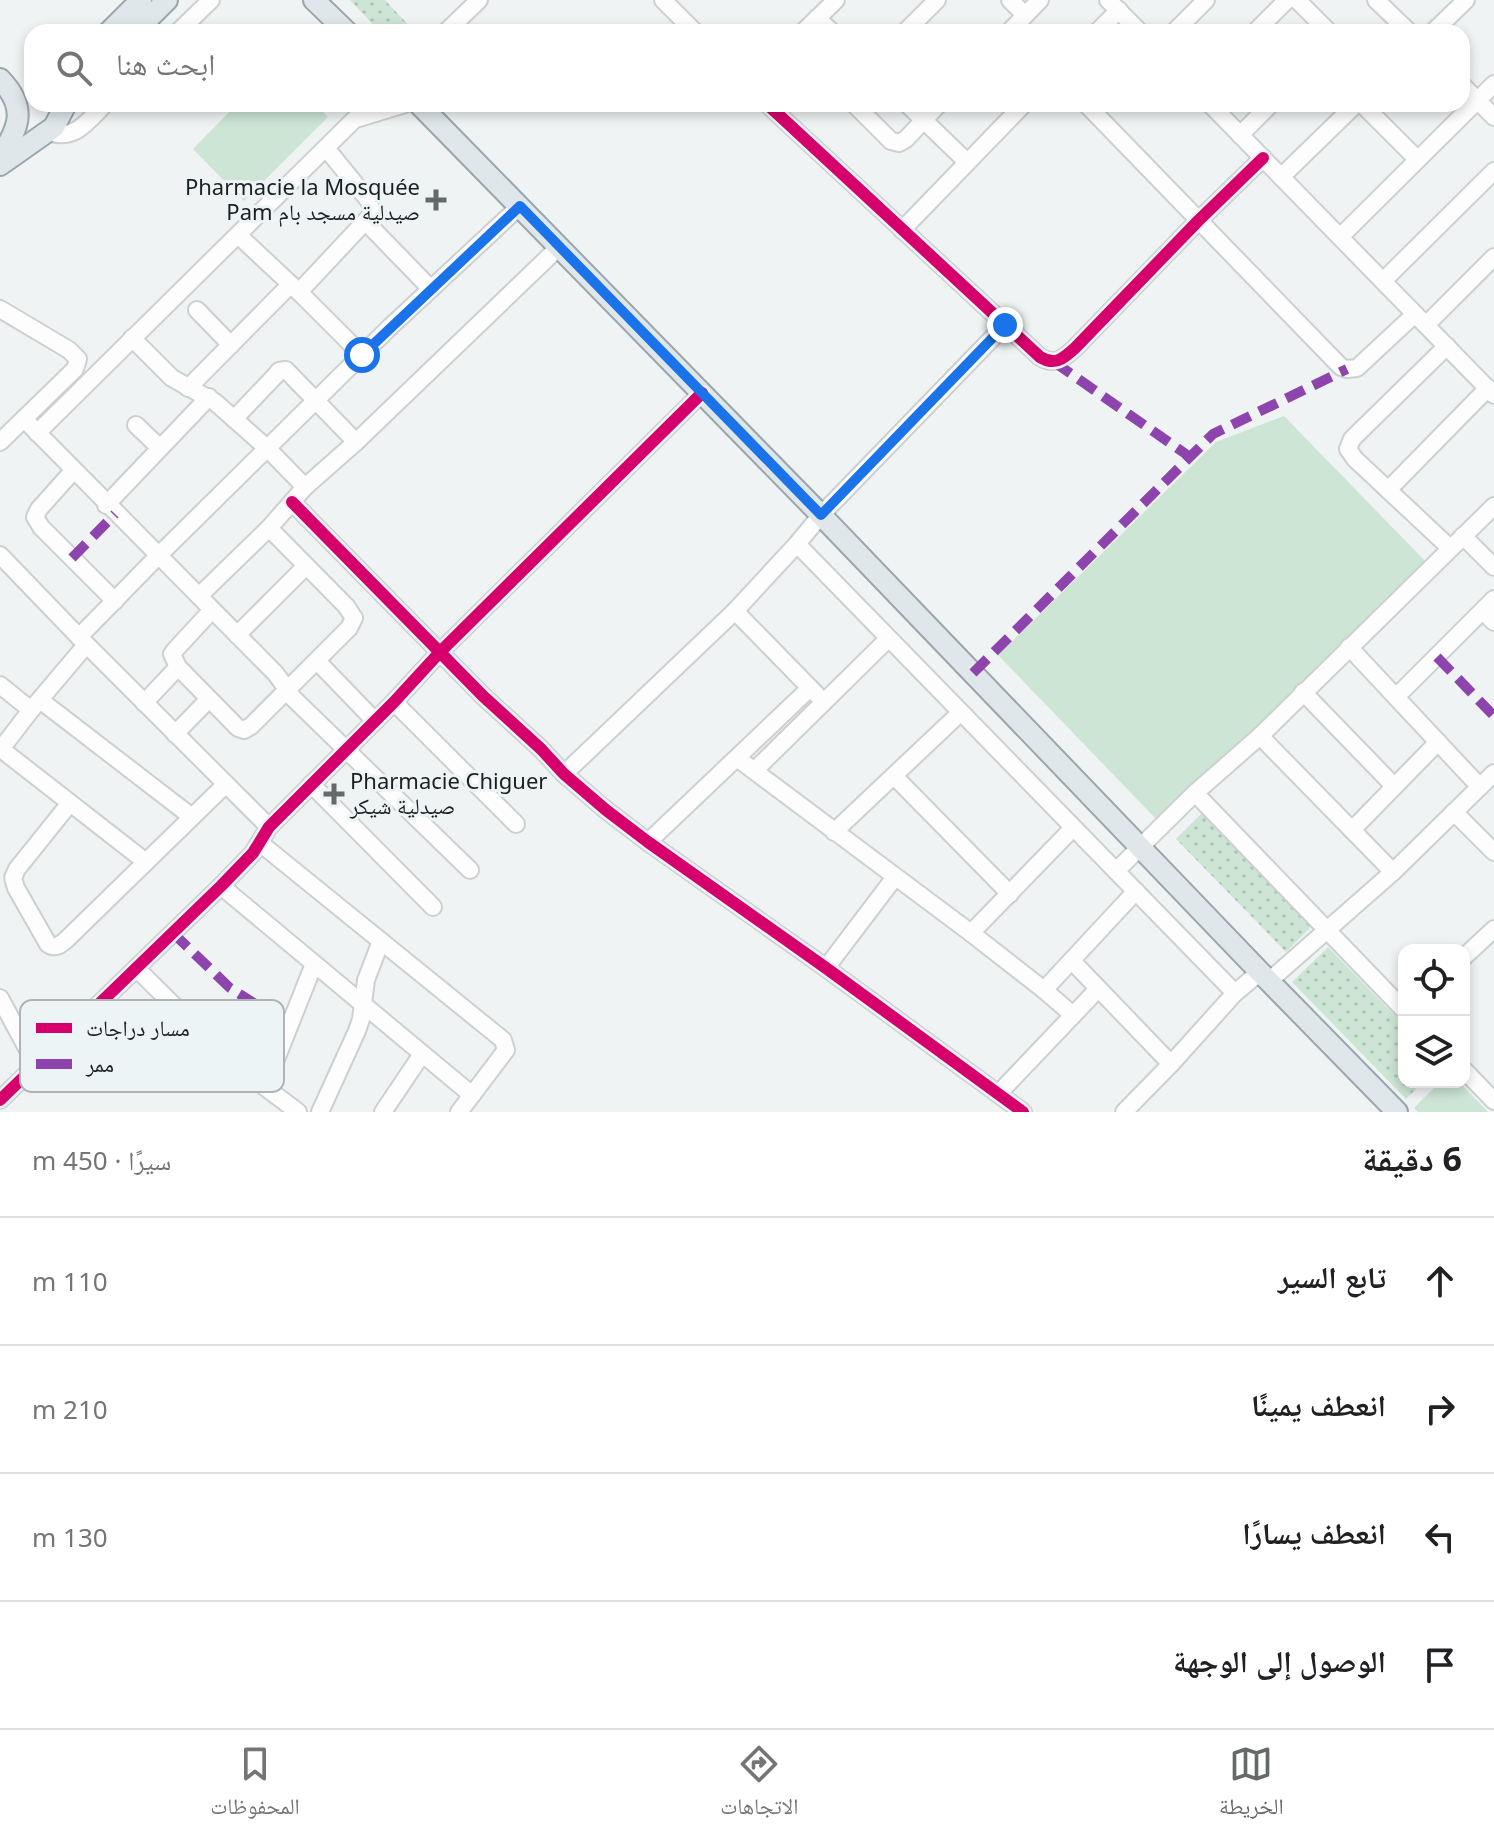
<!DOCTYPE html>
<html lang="ar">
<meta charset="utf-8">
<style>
body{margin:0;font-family:"Noto Sans","Noto Naskh Arabic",sans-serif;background:#f6f6f6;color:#202124;direction:rtl}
.controls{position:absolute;right:24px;bottom:24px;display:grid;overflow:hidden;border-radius:16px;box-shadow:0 4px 12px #0003}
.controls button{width:72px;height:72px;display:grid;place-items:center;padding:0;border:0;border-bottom:2px solid #e0e0e0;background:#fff;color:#202124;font:40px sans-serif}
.stop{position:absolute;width:24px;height:24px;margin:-18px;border:6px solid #1a73e8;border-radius:50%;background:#fff}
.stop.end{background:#1a73e8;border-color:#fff;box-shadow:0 2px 8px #0008}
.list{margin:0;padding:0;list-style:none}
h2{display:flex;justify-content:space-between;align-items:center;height:104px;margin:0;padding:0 32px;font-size:34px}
h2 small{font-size:26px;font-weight:400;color:#757577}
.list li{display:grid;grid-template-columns:52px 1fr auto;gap:24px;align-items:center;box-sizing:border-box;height:128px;padding:0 32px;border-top:2px solid #e0e0e0}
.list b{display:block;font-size:30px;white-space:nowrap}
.list em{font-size:26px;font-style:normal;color:#757577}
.icon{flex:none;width:44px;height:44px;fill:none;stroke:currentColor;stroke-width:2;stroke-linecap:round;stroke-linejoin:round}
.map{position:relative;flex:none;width:1494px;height:1112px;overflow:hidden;direction:ltr}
.search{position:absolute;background:#fff;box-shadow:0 4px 12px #0003;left:24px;right:24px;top:24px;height:88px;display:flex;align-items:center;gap:20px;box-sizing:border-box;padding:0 28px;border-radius:24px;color:#757577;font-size:30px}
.sheet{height:616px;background:#fff}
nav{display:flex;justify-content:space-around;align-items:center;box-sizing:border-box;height:112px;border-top:2px solid #e0e0e0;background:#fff;font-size:22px;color:#757577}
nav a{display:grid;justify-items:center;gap:4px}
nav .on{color:#666969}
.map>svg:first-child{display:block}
.grass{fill:#cce5d4}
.park{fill:url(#park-dots)}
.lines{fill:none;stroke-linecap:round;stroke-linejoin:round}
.minor-casing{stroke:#cdd0d0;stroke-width:20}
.major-casing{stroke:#99a7ad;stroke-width:24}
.minor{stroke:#fdfdfd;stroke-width:16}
.major{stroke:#dfe7ea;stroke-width:20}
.quiet{stroke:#8e44ad;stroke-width:10;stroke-dasharray:20 10;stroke-linecap:butt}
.cycleway-casing{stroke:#edf4f5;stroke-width:17}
.cycleway{stroke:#d6006c;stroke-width:12}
.route{stroke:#1a73e8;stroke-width:10}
.poi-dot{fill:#666969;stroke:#edf4f5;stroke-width:3}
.labels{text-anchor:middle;stroke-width:6;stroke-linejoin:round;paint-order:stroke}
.poi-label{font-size:22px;fill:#1c1f1f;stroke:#edf4f5;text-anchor:end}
.key{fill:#edf4f5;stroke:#aeb4b5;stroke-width:2}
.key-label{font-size:22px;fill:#1c1f1f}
</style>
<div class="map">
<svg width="1494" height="1112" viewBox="0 0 1494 1112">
<defs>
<pattern id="park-dots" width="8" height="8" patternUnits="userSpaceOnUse" patternTransform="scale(2)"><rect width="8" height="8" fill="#cce5d4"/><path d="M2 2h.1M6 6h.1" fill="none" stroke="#afc4b6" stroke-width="1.8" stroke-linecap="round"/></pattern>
</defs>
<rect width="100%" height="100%" fill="#eff3f3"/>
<g class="grass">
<path d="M237 104H316L328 117 244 201 193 149Z"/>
<path d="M1284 416 1427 563 1160 823 998 655 1216 442Z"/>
<path d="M1440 1082H1459L1488 1112H1418L1414 1108Z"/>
</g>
<g class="park">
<path d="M350 0H385L415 32H380Z"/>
<path d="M1202 813 1312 926 1286 952 1176 839Z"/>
<path d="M1328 947 1404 1025V1082H1423L1406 1099 1292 982Z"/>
</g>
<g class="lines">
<defs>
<g id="minor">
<path d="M663 0 695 32"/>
<path d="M1010 0 1025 15"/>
<path d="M1108 0 1140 32"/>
<path d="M1297 0 1329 32"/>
<path d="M1376 0 1409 32"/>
<path d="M817 18 832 32"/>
<path d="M178 32 211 0"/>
<path d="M446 32 479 0"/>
<path d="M803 32 836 0"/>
<path d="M905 32 937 0"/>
<path d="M1009 32 1040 0"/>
<path d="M1097 32 1119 10"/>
<path d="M1174 32 1206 0"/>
<path d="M1255 32 1287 0"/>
<path d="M1433 32 1466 0"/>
<path d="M1462 85 1494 117"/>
<path d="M767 104 1040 357C1055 366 1063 359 1075 348L1198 221 1263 158"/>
<path d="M854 104 891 141 899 143 906 139 939 104"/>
<path d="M907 104 967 162"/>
<path d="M1086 104 1341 367 1347 369 1357 368 1415 314"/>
<path d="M1210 104 1494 395"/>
<path d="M1362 104 1417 159"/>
<path d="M359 118 405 104"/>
<path d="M49 132C75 141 88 121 105 104"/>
<path d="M1240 135 1271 104"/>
<path d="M1281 177 1356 104"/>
<path d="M366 222 431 289"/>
<path d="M902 230 1024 104"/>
<path d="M238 235 299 292 362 355"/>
<path d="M1340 237 1494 84"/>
<path d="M1383 281 1494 171"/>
<path d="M299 292 373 213 369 201 326 148"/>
<path d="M0 309 69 350 78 359 75 369 0 442"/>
<path d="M197 310 231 345"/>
<path d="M1426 325 1494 257"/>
<path d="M132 338 172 378 215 402 268 449 305 487"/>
<path d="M1447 346 1352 439 1348 449 1355 459 1450 548"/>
<path d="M188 388 290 285"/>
<path d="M24 419 276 674 293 698 470 870"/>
<path d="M234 419 275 376 279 371 286 370 356 442"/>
<path d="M136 425 160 448"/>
<path d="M37 433 370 104"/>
<path d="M73 471 39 509 35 517 41 527 115 601"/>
<path d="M1388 490 1488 388"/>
<path d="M292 502 483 696 541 749 564 774 606 810 648 842 826 968 1023 1112"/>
<path d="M106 505 209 397"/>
<path d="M1463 536 1494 567"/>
<path d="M797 544 1235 993"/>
<path d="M0 555 79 637 269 827"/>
<path d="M199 596 269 528 305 487 356 442 559 247"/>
<path d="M212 610 175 650 172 654 178 667 238 728 244 730 251 726 349 628 354 618 346 606 269 528"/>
<path d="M735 611 817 695"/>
<path d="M1483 611 1494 622"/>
<path d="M237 635 306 566"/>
<path d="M79 637 158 556 389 328 520 206"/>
<path d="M86 645 31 710 1 749 146 862"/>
<path d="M1349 647 1480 787"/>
<path d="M317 661 375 721"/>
<path d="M0 685 31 710"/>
<path d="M1303 692 1394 786"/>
<path d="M1396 697 1494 599"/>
<path d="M40 700 192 817"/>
<path d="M394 702 516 824"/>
<path d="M144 703 178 667"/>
<path d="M175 734 209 699"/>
<path d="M1260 736 1393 872"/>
<path d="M737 758 971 933 1044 990 1073 1015"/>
<path d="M755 770 888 639"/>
<path d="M564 774 735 611 797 544 821 515 1005 325"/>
<path d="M894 776 1010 894"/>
<path d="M311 784 433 907"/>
<path d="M1195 793 1404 1010"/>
<path d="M70 803 17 869 13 878 16 888 48 944C55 949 60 945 66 940L226 784"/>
<path d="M1454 812 1494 852"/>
<path d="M1352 830 1438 742"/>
<path d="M834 832 960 713"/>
<path d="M648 842 810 688"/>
<path d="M260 843 503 1040 506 1050 472 1095"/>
<path d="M1116 871 1195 793 1260 736 1494 506"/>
<path d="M221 886 472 1095 459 1112"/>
<path d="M971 933 1073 828"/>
<path d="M1464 957 1494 929"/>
<path d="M1072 961 1171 1064"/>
<path d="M826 968 895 877"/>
<path d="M137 969 229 1060 298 1112"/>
<path d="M1269 981 1393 872 1494 773"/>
<path d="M1044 990 1136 891"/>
<path d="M0 998 36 1065"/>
<path d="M1464 1070 1494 1101"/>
<path d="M265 1087 314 964"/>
<path d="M998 1094 1098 989"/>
<path d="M0 1100 221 886 253 853 269 827 394 702 440 652 702 393"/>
<path d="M320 1112 357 1031 361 1019 366 980 381 941"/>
<path d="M383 1112 422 1054"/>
<path d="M1124 1112 1171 1064 1235 993 1260 972"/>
</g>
<g id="major">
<path d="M314 0 347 32"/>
<path d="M109 32 141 0"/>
<path d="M135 32 167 0"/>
<path d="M0 79C27 107 20 127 0 157"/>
<path d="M419 104 821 515 1260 972 1397 1112"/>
<path d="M0 165 54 127 66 104"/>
</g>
</defs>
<use href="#minor" class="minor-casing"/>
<use href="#major" class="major-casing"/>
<use href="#minor" class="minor"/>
<use href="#major" class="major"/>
<g class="quiet">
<path d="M1054 362 1190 457"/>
<path d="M72 558 115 514"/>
<path d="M1437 657 1494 716"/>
<path d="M973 673 1213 434 1347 369"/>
<path d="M173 933 230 988 257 1005 291 1020"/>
</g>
<defs>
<g id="cycleway">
<path d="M767 104 1040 357C1055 366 1063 359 1075 348L1198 221 1263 158"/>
<path d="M292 502 483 696 541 749 564 774 606 810 648 842 826 968 1023 1112"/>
<path d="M0 1100 221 886 253 853 269 827 394 702 440 652 702 393"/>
</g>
</defs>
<use href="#cycleway" class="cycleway-casing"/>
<use href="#cycleway" class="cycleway"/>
</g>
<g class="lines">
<path class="route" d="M362 355 520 206 821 515 1005 325"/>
</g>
<g class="poi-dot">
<path d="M432 188h8v8h8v8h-8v8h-8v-8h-8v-8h8z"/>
<path d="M330 782h8v8h8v8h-8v8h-8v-8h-8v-8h8z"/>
</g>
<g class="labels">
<g class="poi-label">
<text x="420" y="195">Pharmacie la Mosquée<tspan x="420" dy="25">Pam صيدلية مسجد بام</tspan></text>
<text x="350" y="789" text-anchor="start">Pharmacie Chiguer<tspan x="350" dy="25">صيدلية شيكر</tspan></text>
</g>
</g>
<rect x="20" y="1000" width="264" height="92" rx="12" class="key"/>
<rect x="36" y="1023" width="36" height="10" fill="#d6006c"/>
<rect x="36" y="1059" width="36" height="10" fill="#8e44ad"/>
<g class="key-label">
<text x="86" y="1036">مسار دراجات</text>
<text x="86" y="1072">ممر</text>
</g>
</svg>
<div class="controls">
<button><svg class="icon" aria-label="locate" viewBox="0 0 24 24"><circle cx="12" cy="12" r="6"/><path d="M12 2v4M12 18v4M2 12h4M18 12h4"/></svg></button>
<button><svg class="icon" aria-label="layers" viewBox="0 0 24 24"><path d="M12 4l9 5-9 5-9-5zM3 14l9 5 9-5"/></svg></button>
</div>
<div class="stop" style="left:362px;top:355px"></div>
<div class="stop end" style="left:1005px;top:325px"></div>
<div class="search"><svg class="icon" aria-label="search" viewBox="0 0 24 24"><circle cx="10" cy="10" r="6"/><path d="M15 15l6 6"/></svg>ابحث هنا</div>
</div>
<section class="sheet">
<h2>6 دقيقة<small>سيرًا · 450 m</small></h2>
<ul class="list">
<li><svg class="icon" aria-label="ahead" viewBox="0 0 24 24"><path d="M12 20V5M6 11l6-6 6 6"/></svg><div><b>تابع السير</b></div><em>110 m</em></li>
<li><svg class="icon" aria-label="right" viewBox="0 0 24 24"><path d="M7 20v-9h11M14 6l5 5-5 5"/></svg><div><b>انعطف يمينًا</b></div><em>210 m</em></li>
<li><svg class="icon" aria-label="left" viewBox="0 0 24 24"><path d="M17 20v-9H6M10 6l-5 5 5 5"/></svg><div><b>انعطف يسارًا</b></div><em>130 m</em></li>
<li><svg class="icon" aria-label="arrive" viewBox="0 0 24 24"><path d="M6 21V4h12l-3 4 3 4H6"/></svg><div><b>الوصول إلى الوجهة</b></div></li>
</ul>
</section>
<nav>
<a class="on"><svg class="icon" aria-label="map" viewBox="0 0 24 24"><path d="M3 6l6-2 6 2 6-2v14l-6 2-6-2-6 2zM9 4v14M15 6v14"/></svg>الخريطة</a>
<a><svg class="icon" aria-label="directions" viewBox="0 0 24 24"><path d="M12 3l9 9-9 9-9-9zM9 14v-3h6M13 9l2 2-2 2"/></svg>الاتجاهات</a>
<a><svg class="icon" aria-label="saved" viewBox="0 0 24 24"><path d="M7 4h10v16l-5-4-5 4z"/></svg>المحفوظات</a>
</nav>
